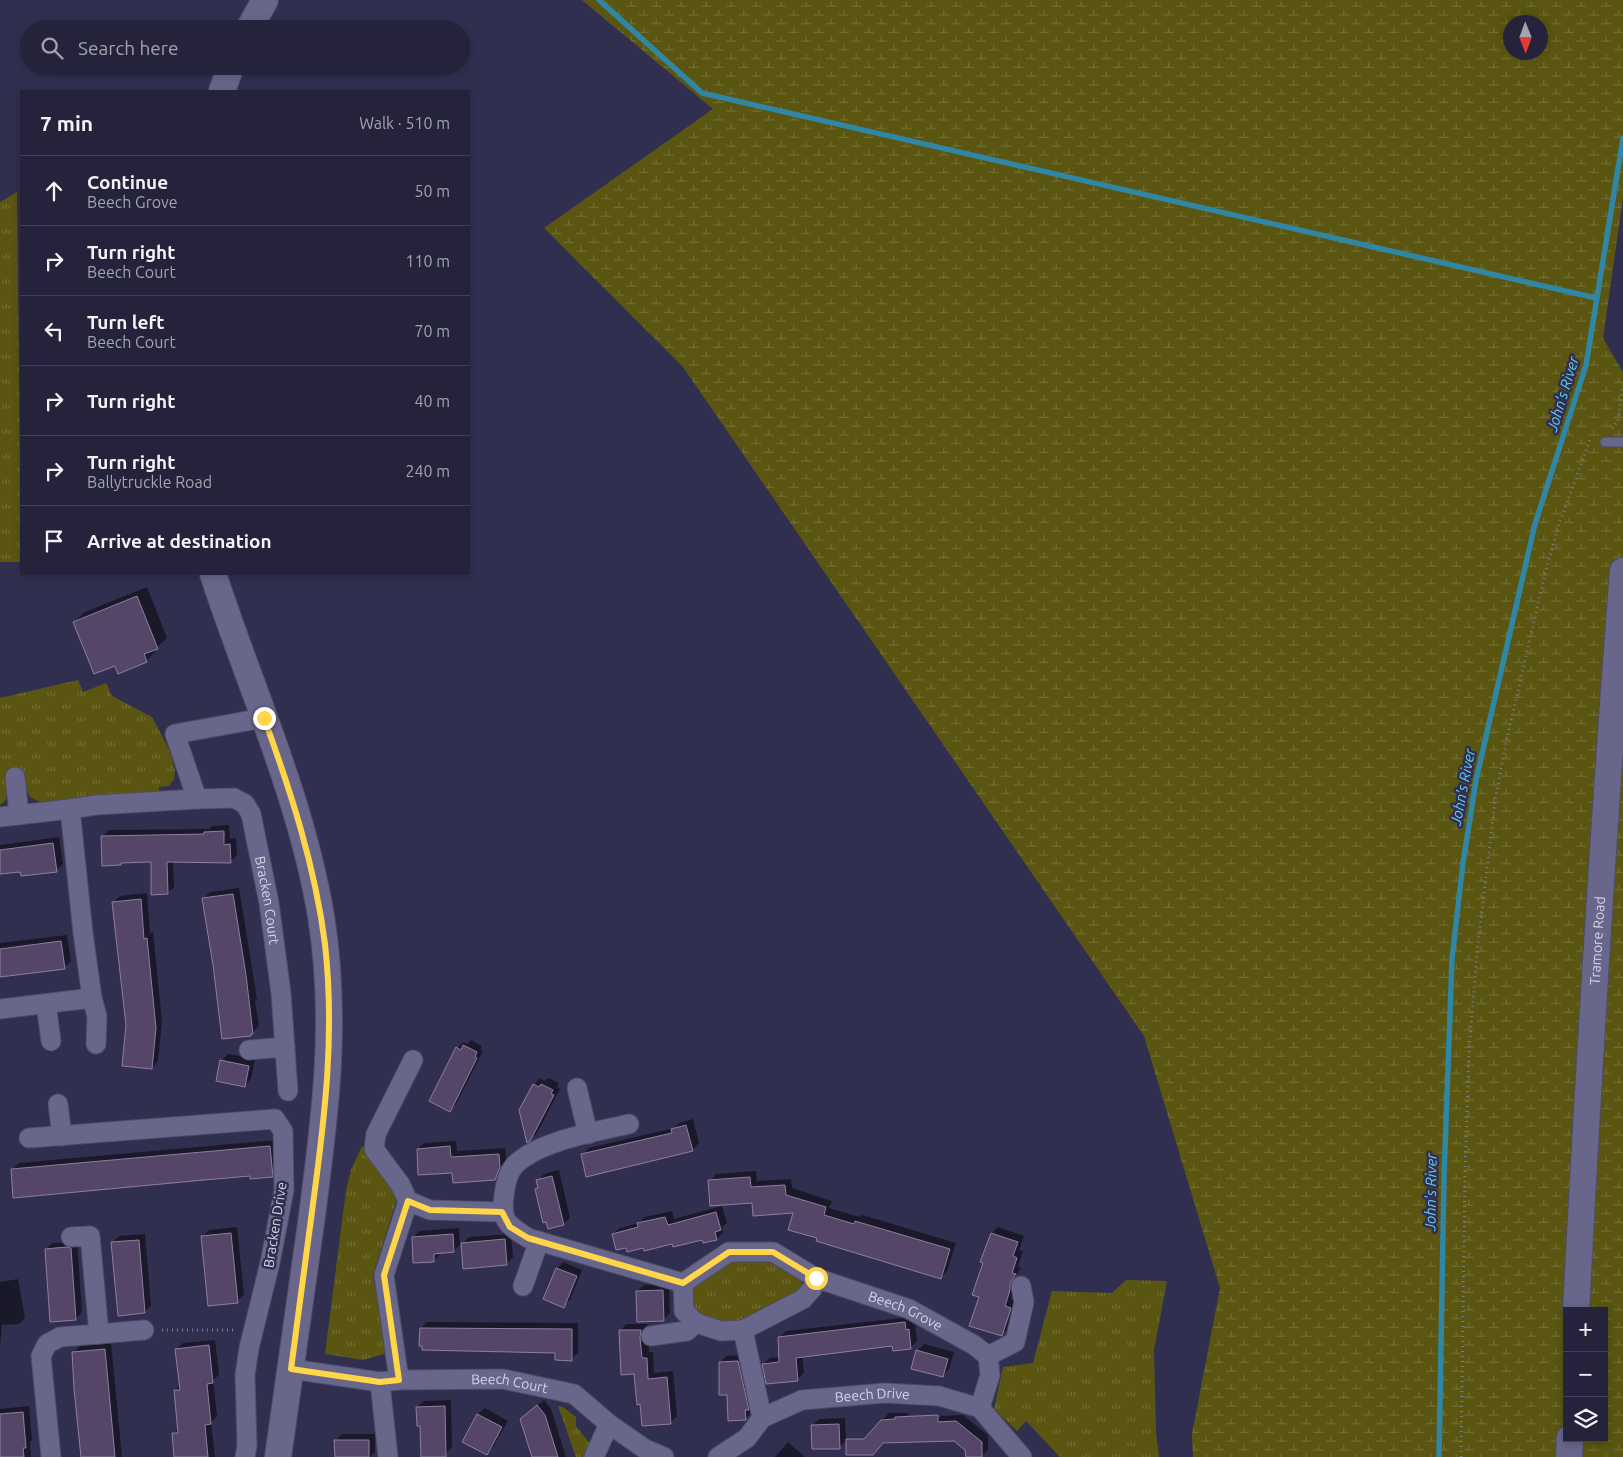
<!DOCTYPE html>
<meta charset="utf-8">
<style>
body{margin:0;font-family:Ubuntu,sans-serif;background:#2d2b42;color:#f1f3f6}
.controls{position:absolute;right:15px;bottom:15px;display:grid;overflow:hidden;border-radius:0px;box-shadow:0 2px 8px #0003}
.controls button{width:45px;height:45px;display:grid;place-items:center;padding:0;border:0;border-bottom:1px solid #424055;background:#25233b;color:#f1f3f6;font:25px sans-serif}
.compass{position:absolute;left:1503px;top:15px;width:45px;height:45px;border-radius:50%;background:#25233b;box-shadow:0 2px 8px #0003;rotate:179deg}
.stop{position:absolute;width:15px;height:15px;margin:-11px;border:4px solid #ffd54a;border-radius:50%;background:#fff}
.stop.end{background:#ffd54a;border-color:#fff;box-shadow:0 1px 5px #0008}
.list{margin:0;padding:0;list-style:none}
h2{display:flex;justify-content:space-between;align-items:center;height:65px;margin:0;padding:0 20px;font-size:21px}
h2 small{font-size:16px;font-weight:400;color:#a3a4af}
.list li{display:grid;grid-template-columns:32px 1fr auto;gap:15px;align-items:center;box-sizing:border-box;height:70px;padding:0 20px;border-top:1px solid #424055}
.list b{display:block;font-size:19px;white-space:nowrap}
.list p{margin:0;font-size:16px;white-space:nowrap;color:#a3a4af}
.list em{font-size:16px;font-style:normal;color:#a3a4af}
.icon{flex:none;width:28px;height:28px;fill:none;stroke:currentColor;stroke-width:2;stroke-linecap:round;stroke-linejoin:round}
.map{position:relative;flex:none;width:1623px;height:1457px;overflow:hidden}
.search{position:absolute;background:#25233b;box-shadow:0 2px 8px #0003;left:20px;top:20px;width:450px;height:55px;display:flex;align-items:center;gap:12px;box-sizing:border-box;padding:0 18px;border-radius:28px;color:#a3a4af;font-size:19px}
.panel{position:absolute;background:#25233b;box-shadow:0 2px 8px #0003;left:20px;top:90px;width:450px;height:485px;border-radius:0px}
.map>svg:first-child{display:block}
.grass{fill:url(#grass-tufts)}
.wetland{fill:url(#wetland-marsh);fill-rule:evenodd}
.shadow{fill:#0007}
.lines{fill:none;stroke-linecap:round;stroke-linejoin:round}
.stream{stroke:#3086a5;stroke-width:5.5}
.building{fill:#554566;stroke:#8f7ea2}
.lane-casing{stroke:#4e4c67;stroke-width:11}
.street-casing{stroke:#4e4c67;stroke-width:21}
.secondary-casing{stroke:#4e4c67;stroke-width:28}
.path{stroke:#7b7a95;stroke-width:3;stroke-dasharray:1 4;stroke-linecap:butt}
.lane{stroke:#68678b;stroke-width:9}
.street{stroke:#68678b;stroke-width:19}
.secondary{stroke:#68678b;stroke-width:26}
.route{stroke:#ffd54a;stroke-width:6}
.labels{text-anchor:middle;stroke-width:5;stroke-linejoin:round;paint-order:stroke}
.street-label{font-size:14px;fill:#d5d5e9;stroke:#312f4f}
.water-label{font-size:15px;font-style:italic;fill:#5ecdf7;stroke:#312f4f}
</style>
<div class="map">
<svg width="1623" height="1457" viewBox="0 0 1623 1457">
<defs>
<pattern id="grass-tufts" width="24" height="20" patternUnits="userSpaceOnUse" patternTransform="scale(1.25)"><rect width="24" height="20" fill="#5a5611"/><path d="M3 7l-1-3M5 7V3M7 7l1-3M15 17l-1-3M17 17v-4M19 17l1-3" fill="none" stroke="#716d34"/></pattern>
<pattern id="wetland-marsh" width="20" height="14" patternUnits="userSpaceOnUse" patternTransform="scale(1.25)"><rect width="20" height="14" fill="#5a5611"/><path d="M1 5h8M5 5V1M11 12h8M15 12V8" fill="none" stroke="#716d34"/></pattern>
</defs>
<rect width="100%" height="100%" fill="#312f4f"/>
<g class="grass">
<path d="M17 192 21 562H0V202Z"/>
<path d="M78 680 83 692 106 683 112 696 152 717 170 751 175 771 174 779 169 786 159 787V793L112 794 42 803 30 797 25 786 24 773 6 774C6 785 12 798 0 805V698Z"/>
<path d="M362 1146 392 1185 396 1202 373 1275 387 1353 363 1360 325 1354 346 1190 351 1170Z"/>
<path d="M734 1259H768L802 1282 800 1292 755 1317 718 1324 699 1317 693 1303 694 1283Z"/>
<path d="M1126 1280 1167 1281 1154 1350 1156 1432 1159 1457H1060L1026 1421 1017 1431 994 1409 1003 1367 1033 1363 1052 1291 1112 1293Z"/>
<path d="M558 1406 563 1407 576 1417V1426L591 1445 587 1457H576Z"/>
</g>
<path class="wetland" d="M582 0H1623V198L1603 338 1623 372V1457H1193L1192 1434 1220 1288 1144 1036 683 367 544 228 713 109ZM1510 22H1540V52H1510ZM1567 1311H1604V1438H1567Z"/>
<g class="shadow">
<path d="M147 587 167 638 155 649 156 651 146 661 116 664 74 622 85 612Z"/>
<path d="M229 825 230 839 236 838 237 855 230 862 173 861 174 887 167 893 152 861 122 862 120 864 102 837 109 830 209 829 212 826Z"/>
<path d="M59 837 63 864 56 870H21L0 873V845Z"/>
<path d="M239 888 257 999 255 1001 259 1026 250 1035 215 965 204 898 210 892Z"/>
<path d="M147 893 150 933 153 932 162 1021 158 1061 152 1068 127 1025 113 902 120 896Z"/>
<path d="M67 935 71 961 64 968 0 976V943Z"/>
<path d="M471 1040 482 1046 480 1050 483 1051 456 1104 450 1110 457 1048 464 1042 467 1044Z"/>
<path d="M228 1054 255 1059 251 1079 244 1086 221 1061Z"/>
<path d="M540 1078 545 1081 548 1078 559 1083 557 1087 560 1089 537 1133 530 1140 534 1085Z"/>
<path d="M693 1119 699 1143 692 1150 582 1155 589 1148 674 1128 679 1123Z"/>
<path d="M276 1140 279 1169 272 1176 12 1170 19 1163Z"/>
<path d="M456 1141 457 1151 505 1148 506 1159 502 1172 495 1179 453 1172 418 1149 424 1143Z"/>
<path d="M559 1170 570 1218 563 1224 536 1189 539 1186 538 1181 544 1174Z"/>
<path d="M756 1171 757 1181 791 1179 792 1188 832 1201 829 1208 860 1217 862 1215 956 1243 947 1271 941 1278 818 1237 794 1211 753 1201 710 1181 716 1174Z"/>
<path d="M722 1206 727 1223 722 1227 723 1232 717 1239 704 1242 703 1238 644 1247 627 1246 613 1234 620 1228 639 1223 645 1217 672 1211 674 1219Z"/>
<path d="M237 1227 244 1295 237 1301 202 1237 209 1230Z"/>
<path d="M998 1227 1024 1236 1019 1250 1023 1251 1018 1266 1021 1268 1016 1275V1282L1011 1299 1017 1301 1009 1328 1002 1334 980 1296 992 1233Z"/>
<path d="M459 1228 460 1245 454 1251 440 1252V1254L434 1261 413 1238 419 1231Z"/>
<path d="M145 1234 151 1305 145 1312 112 1243 119 1236Z"/>
<path d="M511 1234 513 1257 507 1264 462 1244 469 1237Z"/>
<path d="M77 1242 82 1312 76 1319 46 1249 52 1243Z"/>
<path d="M563 1262 582 1270 570 1300 564 1306 557 1269Z"/>
<path d="M18 1279 25 1318 19 1324 2 1325 0 1347V1282Z"/>
<path d="M669 1284 670 1313 664 1320 637 1291 644 1285Z"/>
<path d="M911 1317 912 1324H915L917 1341 910 1348 893 1345 802 1356 804 1373 798 1379 763 1364 770 1358 780 1357 779 1338 786 1331Z"/>
<path d="M427 1322 578 1323V1353L571 1359 556 1352 421 1328Z"/>
<path d="M626 1324H647L649 1352H653L654 1373 673 1371 677 1416 671 1422 620 1331Z"/>
<path d="M215 1340 219 1375 213 1380 217 1416 211 1422 215 1457H176L173 1434 179 1428 175 1391 180 1385 177 1349 183 1343Z"/>
<path d="M111 1343 122 1457H83L74 1352 80 1346Z"/>
<path d="M924 1344 954 1352 949 1369 943 1376 917 1351Z"/>
<path d="M745 1355 752 1412 745 1419 728 1394 720 1363 726 1356Z"/>
<path d="M451 1400 452 1447 446 1453 434 1457H422L421 1425 417 1407 424 1401Z"/>
<path d="M544 1400 551 1409 566 1457H533L528 1413Z"/>
<path d="M29 1406 32 1440 30 1442 31 1457H0V1409Z"/>
<path d="M485 1408 508 1421 493 1447 486 1454 463 1441 478 1414Z"/>
<path d="M889 1413H909L889 1435 882 1420Z"/>
<path d="M963 1415 988 1435V1450L982 1456 967 1449 934 1423 941 1416Z"/>
<path d="M845 1418 846 1441 839 1447 812 1426 819 1419Z"/>
<path d="M342 1434H375V1452L370 1457H336V1440Z"/>
<path d="M788 1442 805 1457H775Z"/>
</g>
<g class="lines">
<g class="stream">
<path d="M599 0 702 93 1596 298"/>
<path d="M1439 1457 1444 1177 1452 959 1463 863 1476 780 1535 524 1586 365 1623 138"/>
</g>
</g>
<g class="building">
<path d="M137 596 158 649 144 654 147 662 118 674 115 666 94 674 73 622Z"/>
<path d="M224 831V845L230 844 231 863 167 862 168 894 151 895V862L121 863V865L102 866 101 836 204 834V832Z"/>
<path d="M53 843 57 872 21 876 20 872 0 874V850Z"/>
<path d="M233 894 246 975 253 1034H251V1036L222 1039 213 965 202 898Z"/>
<path d="M141 899 144 939 147 938 156 1028 152 1069 122 1066 126 1025 112 902Z"/>
<path d="M61 941 65 969 0 977V949Z"/>
<path d="M463 1045 477 1052 475 1057 477 1058 450 1112 429 1101 456 1047 461 1050Z"/>
<path d="M220 1060 249 1066 245 1087 216 1081Z"/>
<path d="M533 1084 539 1087 541 1084 553 1090 551 1094 554 1095 530 1141 527 1143 519 1110Z"/>
<path d="M686 1125 693 1151 586 1177 581 1154 672 1133 671 1129Z"/>
<path d="M270 1146 273 1177 250 1179V1176L204 1180 13 1198 11 1169Z"/>
<path d="M450 1146 451 1157 499 1154 500 1167 495 1180 453 1183 452 1173 418 1175 417 1149Z"/>
<path d="M552 1176 564 1225 548 1229 546 1222 543 1223 535 1189 538 1188 536 1180Z"/>
<path d="M750 1177 751 1187 785 1185 786 1195 826 1207 824 1215 854 1224 855 1221 950 1249 941 1279 816 1241 817 1238 788 1230 793 1213 753 1216 752 1203 710 1206 708 1180Z"/>
<path d="M716 1212 721 1230 715 1232 717 1240 703 1243 702 1240 673 1247 672 1244 644 1251 643 1248 627 1252 626 1248 616 1250 612 1234 638 1227 637 1223 665 1217 668 1225Z"/>
<path d="M231 1233 238 1303 208 1306 201 1236Z"/>
<path d="M991 1233 1018 1242 1013 1256 1017 1258 1012 1273 1016 1274 1010 1283V1290L1005 1306 1011 1308 1002 1336 969 1326 979 1297 972 1295 983 1263 980 1262Z"/>
<path d="M453 1234 454 1252 434 1254V1262L413 1263 412 1237Z"/>
<path d="M505 1239 507 1265 463 1269 461 1243Z"/>
<path d="M139 1240 145 1313 118 1316 111 1242Z"/>
<path d="M66 1247 71 1248 76 1320 50 1322 45 1249Z"/>
<path d="M556 1268 577 1276 564 1308 543 1299Z"/>
<path d="M663 1290 664 1321 637 1322 636 1291Z"/>
<path d="M905 1322 906 1330 909 1329 911 1349 893 1351 892 1346 796 1358 798 1381 766 1384 762 1364 779 1362 778 1337Z"/>
<path d="M420 1328 572 1329V1361L555 1360V1353L422 1350V1346H419Z"/>
<path d="M619 1330H641L640 1337 642 1358H647L648 1379 667 1377 671 1424 642 1426 640 1404 637 1405 634 1374 621 1375Z"/>
<path d="M209 1345 213 1383 207 1384 211 1424 205 1425 208 1457H174L172 1433H178L174 1390H180L175 1349Z"/>
<path d="M105 1349 115 1457H81L74 1389 72 1352Z"/>
<path d="M916 1350 948 1359 943 1377 911 1369Z"/>
<path d="M738 1361 749 1410H745L746 1420 728 1421 727 1395H719V1362Z"/>
<path d="M537 1405 545 1415 558 1457H532L520 1419Z"/>
<path d="M445 1406 446 1457H421L420 1426H417L416 1407Z"/>
<path d="M23 1412 26 1448H23L24 1457H0V1414Z"/>
<path d="M477 1414 502 1427 487 1455 462 1442Z"/>
<path d="M938 1415V1422L956 1421 982 1442V1457H966L965 1450 954 1441 883 1443 873 1455H846V1439H864L881 1420 895 1419V1417Z"/>
<path d="M839 1424 840 1449H812L811 1425Z"/>
<path d="M334 1440H369V1457H335Z"/>
</g>
<g class="lines">
<defs>
<path id="lane" d="M1605 442H1623"/>
<g id="street">
<path id="s1" d="M264 718 175 734 197 799 234 798 245 804 251 814 269 903 281 993 288 1091"/>
<path d="M15 777 19 815"/>
<path d="M0 817 70 809 96 805 197 799"/>
<path d="M92 998 97 1016 96 1044"/>
<path d="M46 1004 51 1041"/>
<path d="M0 1009 92 998 83 933 70 809"/>
<path d="M249 1050 285 1047"/>
<path d="M413 1060 376 1134 374 1149 400 1184 408 1201 430 1210 502 1212"/>
<path d="M577 1088 588 1134"/>
<path d="M58 1104 62 1136"/>
<path d="M629 1124C596 1132 537 1141 514 1166 508 1173 505 1187 504 1195 501 1221 506 1224 528 1238L683 1283"/>
<path d="M29 1138 275 1119 283 1131 284 1190 270 1263 249 1348 245 1375 247 1446 245 1457"/>
<path id="s2" d="M683 1283 729 1252H773L816 1278 909 1309 974 1345 988 1356 990 1375 980 1408"/>
<path d="M683 1283 684 1311 696 1323 721 1331 743 1330 803 1299 812 1289 816 1278"/>
<path d="M523 1286 539 1241"/>
<path d="M743 1330 762 1418"/>
<path d="M99 1334 144 1330"/>
<path d="M651 1336 687 1331 696 1323"/>
<path d="M988 1356 1015 1342 1024 1302 1021 1286"/>
<path d="M291 1369 380 1382 399 1380 384 1275 408 1201"/>
<path id="s3" d="M399 1380 503 1379 574 1394 609 1424 645 1449 664 1457"/>
<path d="M380 1382 388 1457"/>
<path d="M51 1457 41 1356 47 1344 60 1337 99 1334 90 1236 71 1237"/>
<path d="M594 1457 609 1424"/>
<path id="s4" d="M718 1457 747 1438 762 1418 802 1400 885 1393 939 1396 980 1408 1022 1457"/>
</g>
<g id="secondary">
<path d="M249 29 265 0"/>
<path d="M222 91 231 66"/>
<path d="M213 574C250 687 301 797 321 916 338 1022 325 1117 311 1223 300 1301 289 1379 278 1457"/>
<path id="s5" d="M1576 1311C1589 1064 1604 817 1623 571"/>
<path d="M1569 1457 1570 1438"/>
</g>
</defs>
<use href="#lane" class="lane-casing"/>
<use href="#street" class="street-casing"/>
<use href="#secondary" class="secondary-casing"/>
<g class="path">
<path d="M1612 428 1618 421 1623 385"/>
<path d="M162 1330H236"/>
<path d="M1461 1457 1465 1170 1469 1051 1477 953 1495 801 1505 748 1545 573 1559 524 1591 437"/>
</g>
<use href="#lane" class="lane"/>
<use href="#street" class="street"/>
<use href="#secondary" class="secondary"/>
</g>
<g class="lines">
<path class="route" d="M264 718C291 792 315 866 325 944 335 1033 325 1116 313 1204 306 1259 298 1314 291 1369L380 1382 399 1380 384 1275 408 1201 430 1210 502 1212 510 1227 528 1238 683 1283 729 1252H773L816 1278"/>
</g>
<g class="labels">
<g class="street-label">
<text dy="5" stroke="none"><textPath href="#s1" startOffset="308">Bracken Court</textPath></text>
<text dy="5" stroke="none"><textPath href="#s5" startOffset="371">Tramore Road</textPath></text>
<text transform="translate(275 1225) rotate(-81)" y="5">Bracken Drive</text>
<text dy="5" stroke="none"><textPath href="#s2" startOffset="245">Beech Grove</textPath></text>
<text dy="5" stroke="none"><textPath href="#s3" startOffset="111">Beech Court</textPath></text>
<text dy="5" stroke="none"><textPath href="#s4" startOffset="174">Beech Drive</textPath></text>
</g>
<g class="water-label">
<text transform="translate(1563 394) rotate(-73)" y="5">John's River</text>
<text transform="translate(1463 787) rotate(-79)" y="5">John's River</text>
<text transform="translate(1431 1192) rotate(-89)" y="5">John's River</text>
</g>
</g>
</svg>
<div class="controls">
<button>+</button>
<button>−</button>
<button><svg class="icon" aria-label="layers" viewBox="0 0 24 24"><path d="M12 4l9 5-9 5-9-5zM3 14l9 5 9-5"/></svg></button>
</div>
<svg class="compass" viewBox="-18 -18 36 36"><path d="M0-13l5 13h-10z" fill="#e53935"/><path d="M0 13l5-13h-10z" fill="#a3a4af"/></svg>
<div class="stop" style="left:816px;top:1278px"></div>
<div class="stop end" style="left:264px;top:718px"></div>
<div class="search"><svg class="icon" aria-label="search" viewBox="0 0 24 24"><circle cx="10" cy="10" r="6"/><path d="M15 15l6 6"/></svg>Search here</div>
<section class="panel">
<h2>7 min<small>Walk · 510 m</small></h2>
<ul class="list">
<li><svg class="icon" aria-label="ahead" viewBox="0 0 24 24"><path d="M12 20V5M6 11l6-6 6 6"/></svg><div><b>Continue</b><p>Beech Grove</p></div><em>50 m</em></li>
<li><svg class="icon" aria-label="right" viewBox="0 0 24 24"><path d="M7 20v-9h11M14 6l5 5-5 5"/></svg><div><b>Turn right</b><p>Beech Court</p></div><em>110 m</em></li>
<li><svg class="icon" aria-label="left" viewBox="0 0 24 24"><path d="M17 20v-9H6M10 6l-5 5 5 5"/></svg><div><b>Turn left</b><p>Beech Court</p></div><em>70 m</em></li>
<li><svg class="icon" aria-label="right" viewBox="0 0 24 24"><path d="M7 20v-9h11M14 6l5 5-5 5"/></svg><div><b>Turn right</b></div><em>40 m</em></li>
<li><svg class="icon" aria-label="right" viewBox="0 0 24 24"><path d="M7 20v-9h11M14 6l5 5-5 5"/></svg><div><b>Turn right</b><p>Ballytruckle Road</p></div><em>240 m</em></li>
<li><svg class="icon" aria-label="arrive" viewBox="0 0 24 24"><path d="M6 21V4h12l-3 4 3 4H6"/></svg><div><b>Arrive at destination</b></div></li>
</ul>
</section>
</div>
